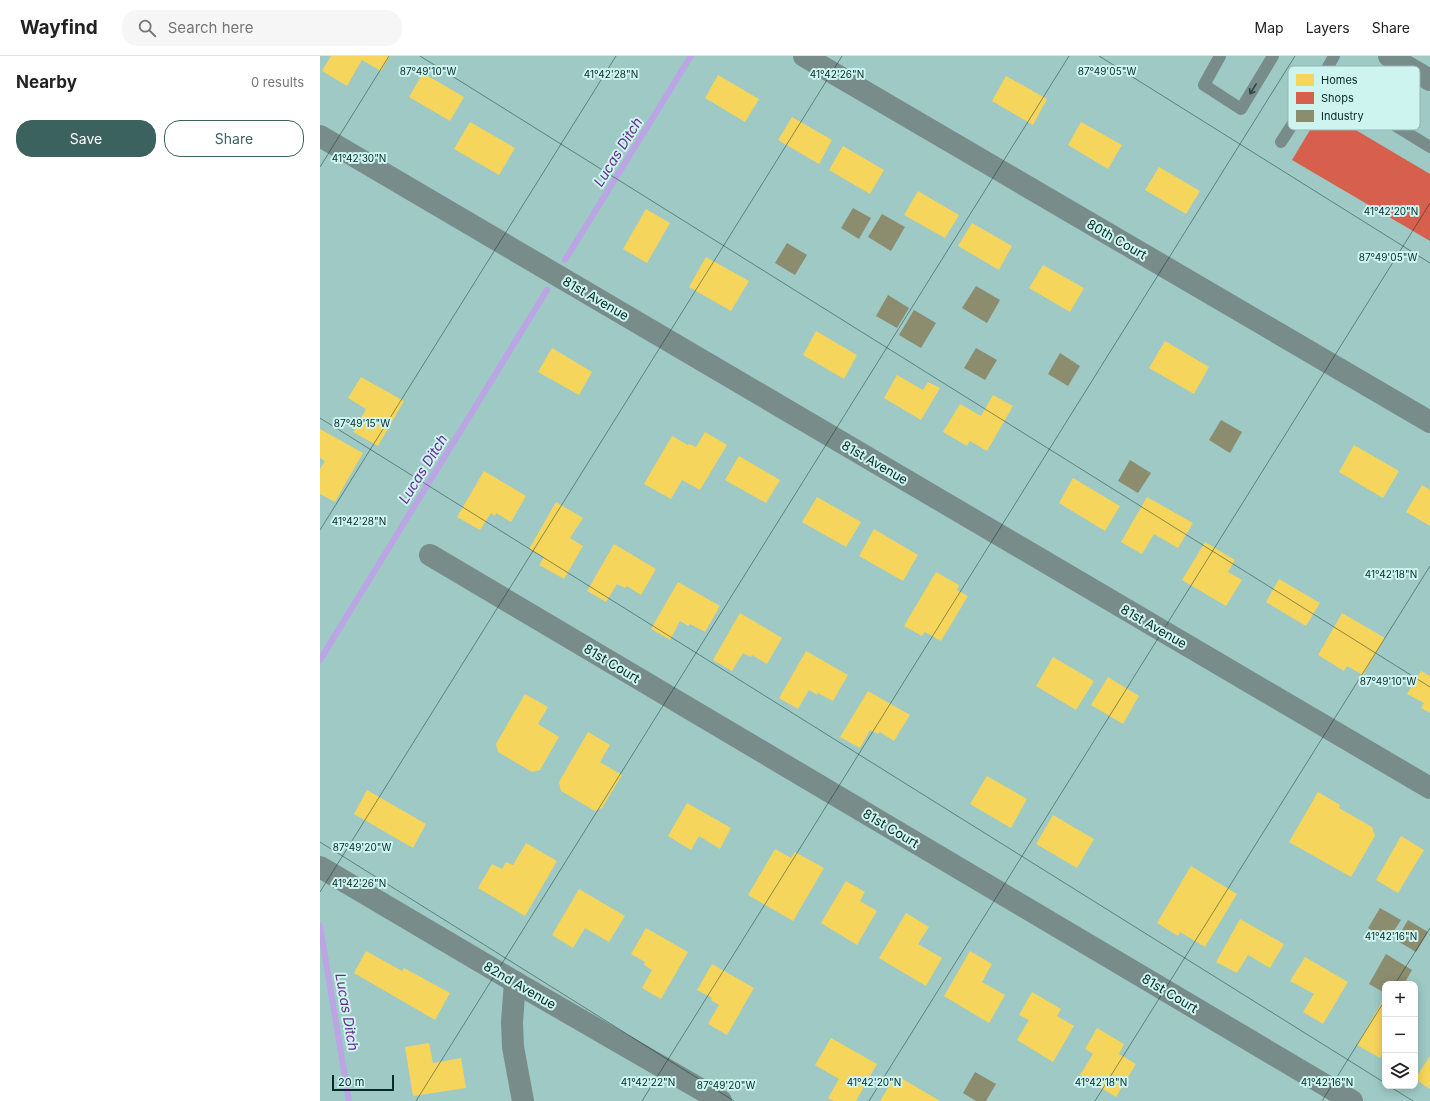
<!DOCTYPE html>
<meta charset="utf-8">
<style>
body{margin:0;font-family:Inter,sans-serif;background:#f6f6f6;color:#222}
.controls{position:absolute;right:12px;bottom:12px;display:grid;overflow:hidden;border-radius:8px;box-shadow:0 2px 10px #0003}
.controls button{width:36px;height:36px;display:grid;place-items:center;padding:0;border:0;border-bottom:1px solid #e0e0e0;background:#fff;color:#222;font:20px sans-serif}
.scale{position:absolute;left:12px;bottom:10px;width:62px;box-sizing:border-box;padding-left:4px;border:2px solid #082b28;border-top:0;font-size:11px;line-height:14px;white-space:nowrap;color:#082b28;-webkit-text-stroke:3px #cef4ef;paint-order:stroke}
.list{margin:0;padding:0;list-style:none}
h2{display:flex;justify-content:space-between;align-items:center;height:52px;margin:0;padding:0 16px;font-size:17px}
h2 small{font-size:13px;font-weight:400;color:#767676}
.actions{display:flex;gap:8px;padding:12px 16px}
.actions a{flex:1;padding:9px 0;border:1px solid #3c625f;border-radius:16px;text-align:center;font-size:14px;color:#3c625f}
.actions .main{background:#3c625f;color:#fff}
.icon{flex:none;width:22px;height:22px;fill:none;stroke:currentColor;stroke-width:2;stroke-linecap:round;stroke-linejoin:round}
.map{position:relative;flex:none;width:1110px;height:1045px;overflow:hidden}
header{display:flex;align-items:center;gap:24px;box-sizing:border-box;height:56px;padding:0 20px;background:#fff;border-bottom:1px solid #e0e0e0}
header strong{font-size:19px}
nav{display:flex;gap:22px;margin-inline-start:auto;font-size:14px}
.search{width:280px;height:36px;background:#f6f6f6;display:flex;align-items:center;gap:10px;box-sizing:border-box;padding:0 14px;border-radius:16px;color:#767676;font-size:15px}
main{display:flex}
aside{flex:1;background:#fff}
.map>svg:first-child{display:block}
.homes{fill:#f6d55c}
.shops{fill:#d6604d}
.industry{fill:#8c8c6e}
.lines{fill:none;stroke-linecap:round;stroke-linejoin:round}
.stream{stroke:#bba5e5;stroke-width:6}
.service{stroke:#788c8a;stroke-width:12}
.minor{stroke:#788c8a;stroke-width:22}
.tertiary{stroke:#788c8a;stroke-width:22}
.oneway{stroke:#2a4845}
.ticks{fill:none;stroke:#082b28;stroke-width:1;stroke-opacity:0.45}
.labels{text-anchor:middle;stroke-width:4;stroke-linejoin:round;paint-order:stroke}
.street-label{font-size:13px;fill:#082b28;stroke:#cef4ef}
.water-label{font-size:14px;font-style:italic;fill:#692995;stroke:#cef4ef}
.key{fill:#cef4ef;stroke:#93b8b3;stroke-width:1}
.key-label{font-size:11px;fill:#082b28}
.ticks-label{font-size:10px;text-anchor:middle;fill:#082b28;stroke:#cef4ef;stroke-width:4;stroke-linejoin:round;paint-order:stroke}
</style>
<header>
<strong>Wayfind</strong>
<div class="search"><svg class="icon" aria-label="search" viewBox="0 0 24 24"><circle cx="10" cy="10" r="6"/><path d="M15 15l6 6"/></svg>Search here</div>
<nav><a>Map</a><a>Layers</a><a>Share</a></nav>
</header>
<main>
<aside>
<h2>Nearby<small>0 results</small></h2>
<ul class="list">
</ul>
<div class="actions"><a class="main">Save</a><a>Share</a></div>
</aside>
<div class="map">
<svg width="1110" height="1045" viewBox="0 0 1110 1045">
<rect width="100%" height="100%" fill="#9ec9c5"/>
<g class="homes">
<path d="M11 0H70L61 15 42 4 27 30 2 15Z"/>
<path d="M103 17 144 41 130 65 89 41Z"/>
<path d="M398 19 439 43 425 66 385 42Z"/>
<path d="M686 20 727 43 713 69 672 45Z"/>
<path d="M472 61 512 84 499 108 458 84Z"/>
<path d="M150 66 195 92 179 119 134 93Z"/>
<path d="M761 66 802 89 788 113 748 89Z"/>
<path d="M523 90 564 114 550 138 509 114Z"/>
<path d="M839 111 880 135 866 158 825 134Z"/>
<path d="M598 135 639 159 625 182 584 159Z"/>
<path d="M326 153 350 167 327 207 303 193Z"/>
<path d="M652 167 692 190 679 214 638 190Z"/>
<path d="M386 201 429 225 411 255 369 231Z"/>
<path d="M723 209 764 232 750 256 709 232Z"/>
<path d="M496 275 537 299 524 323 483 299Z"/>
<path d="M845 285 889 311 874 338 829 312Z"/>
<path d="M232 292 272 316 259 339 218 316Z"/>
<path d="M577 319 603 334 608 326 620 332 601 364 564 342Z"/>
<path d="M41 321 84 345 58 390 33 376 46 353 28 342Z"/>
<path d="M673 339 693 350 667 395 650 385 647 390 623 376 640 348 661 360Z"/>
<path d="M0 373 43 397 15 446 0 438V413L5 405 0 402Z"/>
<path d="M385 376 407 389 380 434 362 424 351 443 324 428 352 380 368 389 369 388 376 391Z"/>
<path d="M1034 389 1079 415 1063 442 1019 416Z"/>
<path d="M419 400 460 424 446 447 405 424Z"/>
<path d="M164 415 206 440 191 466 176 457 175 460 171 457 160 474 137 461Z"/>
<path d="M753 422 800 450 785 475 739 447Z"/>
<path d="M1102 429 1110 434V470L1086 456Z"/>
<path d="M497 441 541 466 526 491 482 466Z"/>
<path d="M827 441 873 467 858 492 834 478 822 498 801 486Z"/>
<path d="M236 446 263 462 250 482 263 490 244 523 219 509 224 501 209 493Z"/>
<path d="M554 473 598 499 583 525 539 500Z"/>
<path d="M885 486 915 504 908 516 922 524 906 550 862 524Z"/>
<path d="M294 488 336 513 321 539 307 530 305 532 297 528 286 546 267 535Z"/>
<path d="M616 516 639 529 637 534 648 540 621 585 605 576 602 580 584 570Z"/>
<path d="M959 523 1000 547 986 570 946 546Z"/>
<path d="M358 526 400 550 385 576 370 568 368 570 360 565 350 584 331 573Z"/>
<path d="M420 557 462 582 447 608 432 599 431 601 423 597 412 615 393 604Z"/>
<path d="M1022 557 1065 582 1043 619 1027 610 1024 615 998 599Z"/>
<path d="M486 595 528 619 513 645 498 637 497 639 489 634 478 653 459 642Z"/>
<path d="M733 601 774 625 756 654 716 630Z"/>
<path d="M1101 615 1110 620V657L1101 652 1104 647 1087 638Z"/>
<path d="M788 621 819 640 803 668 771 649Z"/>
<path d="M548 635 590 659 574 685 560 676 558 678 550 674 540 692 520 681Z"/>
<path d="M205 638 228 651 218 668 239 681 220 714 212 716 178 696 176 688Z"/>
<path d="M268 676 290 689 280 706 302 719 282 752 275 755 241 735 239 726Z"/>
<path d="M667 720 707 743 691 772 650 748Z"/>
<path d="M47 734 106 768 93 792 34 758Z"/>
<path d="M998 736 1020 749 1019 752 1052 771 1055 780 1031 821 969 786Z"/>
<path d="M367 747 411 772 400 793 379 780 371 794 348 780Z"/>
<path d="M733 759 774 783 757 812 716 788Z"/>
<path d="M1081 780 1104 794 1078 837 1056 824Z"/>
<path d="M206 787 237 805 205 860 158 832 172 808 182 813 186 806 193 809Z"/>
<path d="M455 793 471 802 475 796 504 812 473 865 428 839Z"/>
<path d="M871 810 917 838 885 891 860 876 858 880 837 867Z"/>
<path d="M526 825 545 836 540 845 557 855 537 889 501 867Z"/>
<path d="M259 833 305 860 289 886 265 872 253 892 232 879Z"/>
<path d="M586 857 609 871 598 888 622 902 606 930 559 902Z"/>
<path d="M920 863 964 888 950 912 928 899 917 917 896 906Z"/>
<path d="M326 872 368 896 341 943 322 932 332 914 324 909 325 906 311 898Z"/>
<path d="M46 895 82 915 84 912 130 937 115 964 34 917Z"/>
<path d="M650 895 672 908 662 926 685 939 669 967 624 940Z"/>
<path d="M985 901 1028 926 1003 968 983 956 994 938 970 925Z"/>
<path d="M392 908 434 932 407 979 388 968 399 949 391 944 392 942 377 934Z"/>
<path d="M712 936 741 953 737 960 754 970 733 1006 697 984 709 964 699 959Z"/>
<path d="M1062 946 1065 947V993L1060 1002 1037 989Z"/>
<path d="M777 972 804 988 799 998 816 1008 796 1041 760 1019 773 998 765 993Z"/>
<path d="M511 982 557 1008 536 1045H514L508 1042 519 1023 495 1009Z"/>
<path d="M109 987 113 1007 141 1002 146 1032 93 1040 85 991Z"/>
<path d="M1110 1000V1033L1095 1023Z"/>
<path d="M576 1019 620 1045H560Z"/>
</g>
<path class="shops" d="M1002 54 1110 118V185L972 104Z"/>
<g class="industry">
<path d="M533 152 551 162 539 183 521 172Z"/>
<path d="M562 158 585 171 571 195 548 181Z"/>
<path d="M467 187 487 199 475 219 455 207Z"/>
<path d="M656 230 680 244 667 267 642 252Z"/>
<path d="M568 239 589 252 577 272 556 260Z"/>
<path d="M594 254 616 267 601 292 579 279Z"/>
<path d="M656 292 677 304 665 324 644 312Z"/>
<path d="M740 297 760 310 748 330 728 318Z"/>
<path d="M901 364 922 376 910 397 889 384Z"/>
<path d="M810 404 831 417 818 437 798 425Z"/>
<path d="M1060 852 1081 864 1068 884 1048 872Z"/>
<path d="M1088 864 1108 876 1096 896 1076 884Z"/>
<path d="M1066 898 1092 914 1084 928H1065V937L1049 928Z"/>
<path d="M655 1016 676 1028 666 1045H656L643 1037Z"/>
</g>
<g class="lines">
<g class="stream">
<path d="M245 204 371 0"/>
<path d="M0 604 227 234"/>
<path d="M0 870 29 1045"/>
</g>
<g class="service">
<path d="M900 0 884 29 921 53 953 0"/>
<path d="M1014 0 1001 24 1110 91"/>
<path d="M961 86 1001 24"/>
</g>
<g class="minor">
<path d="M484 0 1110 366"/>
<path d="M0 80 1110 732"/>
<path d="M110 499 1032 1045"/>
<path d="M0 811 195 926 401 1045"/>
<path d="M195 926 192 966 193 991 203 1045"/>
</g>
<path class="tertiary" d="M1069 0 1110 24"/>
</g>
<defs><path id="oneway-shaft" d="M-6 0H5M1.5-3L5.5 0L1.5 3" fill="none" stroke-width="1.6" stroke-linecap="round" stroke-linejoin="round"/></defs>
<use class="oneway" href="#oneway-shaft" transform="translate(933 33) rotate(122)"/>
<path class="ticks" d="M100 0 1110 631M779 0 1110 207M0 111 69 0M0 362 1065 1027M0 474 296 0M0 786 414 1045M0 836 522 0M1075 928 1110 872M1069 1030 1093 1045M96 1045 749 0M322 1045 975 0M549 1045 1110 147M775 1045 1110 510M1002 1045 1065 944"/>
<g class="labels">
<g class="street-label">
<text transform="translate(797 183) rotate(30)" y="5">80th Court</text>
<text transform="translate(276 242) rotate(30)" y="5">81st Avenue</text>
<text transform="translate(555 406) rotate(30)" y="5">81st Avenue</text>
<text transform="translate(834 570) rotate(30)" y="5">81st Avenue</text>
<text transform="translate(292 607) rotate(31)" y="5">81st Court</text>
<text transform="translate(571 772) rotate(31)" y="5">81st Court</text>
<text transform="translate(200 929) rotate(30)" y="5">82nd Avenue</text>
<text transform="translate(850 937) rotate(31)" y="5">81st Court</text>
</g>
<g class="water-label">
<text transform="translate(298 96) rotate(-58)" y="5">Lucas Ditch</text>
<text transform="translate(103 413) rotate(-58)" y="5">Lucas Ditch</text>
<text transform="translate(27 956) rotate(80)" y="5">Lucas Ditch</text>
</g>
</g>
<rect x="968" y="10" width="132" height="64" rx="6" class="key"/>
<rect x="976" y="18" width="18" height="12" fill="#f6d55c"/>
<rect x="976" y="36" width="18" height="12" fill="#d6604d"/>
<rect x="976" y="54" width="18" height="12" fill="#8c8c6e"/>
<g class="key-label">
<text x="1001" y="28">Homes</text>
<text x="1001" y="46">Shops</text>
<text x="1001" y="64">Industry</text>
</g>
<g class="ticks-label">
<text x="108" y="19">87°49'10"W</text>
<text x="787" y="19">87°49'05"W</text>
<text x="291" y="22">41°42'28"N</text>
<text x="517" y="22">41°42'26"N</text>
<text x="39" y="106">41°42'30"N</text>
<text x="1071" y="159">41°42'20"N</text>
<text x="1068" y="205">87°49'05"W</text>
<text x="42" y="371">87°49'15"W</text>
<text x="39" y="469">41°42'28"N</text>
<text x="1071" y="522">41°42'18"N</text>
<text x="1068" y="629">87°49'10"W</text>
<text x="42" y="795">87°49'20"W</text>
<text x="39" y="831">41°42'26"N</text>
<text x="1071" y="884">41°42'16"N</text>
<text x="328" y="1030">41°42'22"N</text>
<text x="554" y="1030">41°42'20"N</text>
<text x="781" y="1030">41°42'18"N</text>
<text x="1007" y="1030">41°42'16"N</text>
<text x="406" y="1033">87°49'20"W</text>
</g>
</svg>
<div class="controls">
<button>+</button>
<button>−</button>
<button><svg class="icon" aria-label="layers" viewBox="0 0 24 24"><path d="M12 4l9 5-9 5-9-5zM3 14l9 5 9-5"/></svg></button>
</div>
<div class="scale">20 m</div>
</div>
</main>
